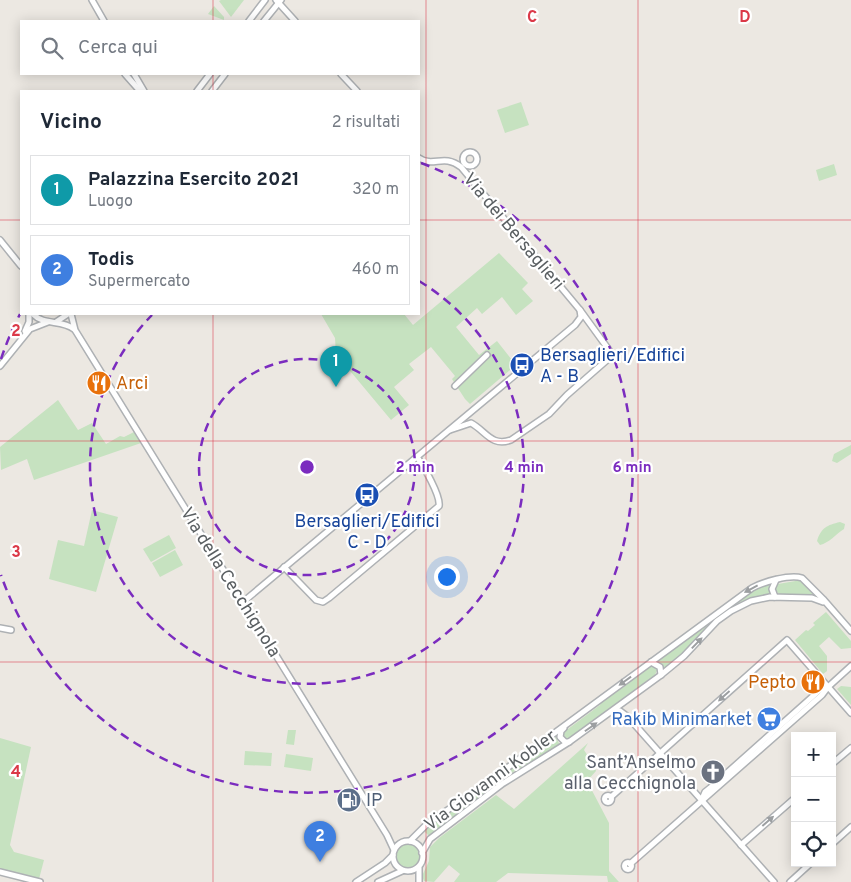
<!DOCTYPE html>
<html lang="it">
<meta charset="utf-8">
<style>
body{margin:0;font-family:Overpass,sans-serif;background:#f6f6f7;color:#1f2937}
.controls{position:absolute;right:15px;bottom:15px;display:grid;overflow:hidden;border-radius:0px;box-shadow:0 2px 12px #0003}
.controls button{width:45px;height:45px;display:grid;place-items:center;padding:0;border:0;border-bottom:1px solid #e0e1e3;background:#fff;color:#1f2937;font:25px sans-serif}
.you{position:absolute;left:446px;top:576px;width:18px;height:18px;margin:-12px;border:4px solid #fff;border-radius:50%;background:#1a73e8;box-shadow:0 0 0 8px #1a73e833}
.badge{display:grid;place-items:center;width:32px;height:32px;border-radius:50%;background:#db3948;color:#fff;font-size:16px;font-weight:700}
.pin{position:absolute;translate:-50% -41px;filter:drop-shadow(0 1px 2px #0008)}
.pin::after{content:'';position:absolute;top:26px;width:18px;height:15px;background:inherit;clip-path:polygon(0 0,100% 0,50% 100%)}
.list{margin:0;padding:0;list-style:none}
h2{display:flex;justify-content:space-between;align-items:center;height:65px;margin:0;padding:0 20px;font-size:21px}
h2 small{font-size:16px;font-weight:400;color:#747a83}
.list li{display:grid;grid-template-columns:32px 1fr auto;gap:15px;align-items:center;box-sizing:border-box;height:70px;margin:0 10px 10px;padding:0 10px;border:1px solid #e0e1e3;border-radius:0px}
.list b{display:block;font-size:19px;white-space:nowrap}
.list p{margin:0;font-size:16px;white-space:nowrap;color:#747a83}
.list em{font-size:16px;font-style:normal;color:#747a83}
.icon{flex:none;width:28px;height:28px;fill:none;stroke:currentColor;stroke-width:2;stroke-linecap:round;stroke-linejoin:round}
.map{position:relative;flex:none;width:851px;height:882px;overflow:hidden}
.search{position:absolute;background:#fff;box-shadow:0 2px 12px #0003;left:20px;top:20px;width:400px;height:55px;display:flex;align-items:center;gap:12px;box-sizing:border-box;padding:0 18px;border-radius:0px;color:#747a83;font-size:19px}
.panel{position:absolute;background:#fff;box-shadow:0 2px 12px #0003;left:20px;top:90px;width:400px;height:225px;border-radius:0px}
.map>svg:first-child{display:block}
.green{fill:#c6e2c0}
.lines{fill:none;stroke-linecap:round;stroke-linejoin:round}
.minor-casing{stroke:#aeb1b4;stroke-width:8}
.minor{stroke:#fff;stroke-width:5}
.oneway{fill:#9c9fa1}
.grid{fill:none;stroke:#db3948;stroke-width:1;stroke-opacity:0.55}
.ring{fill:none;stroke:#7b2cbf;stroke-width:2.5;stroke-dasharray:9 6}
.labels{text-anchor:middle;stroke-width:4.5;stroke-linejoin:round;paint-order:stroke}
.street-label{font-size:18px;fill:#5a5f62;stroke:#fff}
.transit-label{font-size:18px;fill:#164399;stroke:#fff;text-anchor:start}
.food-label{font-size:18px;fill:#c56008;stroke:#fff;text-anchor:start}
.shop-label{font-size:18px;fill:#366cbe;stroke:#fff;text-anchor:end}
.worship-label{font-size:18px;fill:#5b616d;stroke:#fff;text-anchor:end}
.service-label{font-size:18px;fill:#4e5e75;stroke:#fff;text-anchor:start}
.grid-label{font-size:16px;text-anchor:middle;font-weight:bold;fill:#db3948;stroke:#fff;stroke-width:4.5;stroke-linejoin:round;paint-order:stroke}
.centre{fill:#7b2cbf;stroke:#fff;stroke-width:2.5}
.ring-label{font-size:15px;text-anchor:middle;font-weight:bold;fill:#7b2cbf;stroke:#fff;stroke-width:4.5;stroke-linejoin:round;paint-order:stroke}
</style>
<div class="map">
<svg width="851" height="882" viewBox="0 0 851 882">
<rect width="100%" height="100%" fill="#ece8e2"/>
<g class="green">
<path d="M221 0H244L231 17 219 1Z"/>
<path d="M214 6 224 17V20L208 14Z"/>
<path d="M521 102 529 125 505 133 497 110Z"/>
<path d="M834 164 837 175 819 181 816 170Z"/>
<path d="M499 253 528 283 522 289 533 301 516 315 502 297 482 314 477 308 456 327 479 355 497 341 516 365 470 404 465 399 452 379 455 376 431 347 409 364 414 370 394 387 409 405 391 420 336 354 335 338 321 314H404L413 325Z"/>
<path d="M58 400 78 430 92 423 106 444 120 436 124 437 134 432 141 443 34 480 27 459 1 470 0 447Z"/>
<path d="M851 445V454L837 463 832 461 834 454Z"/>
<path d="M92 510 118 517 96 592 49 579 58 540 84 546Z"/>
<path d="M840 522 845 524 844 529C836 534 829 543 820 545L817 541C821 528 827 525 840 522Z"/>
<path d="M169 535 176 548 151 562 143 549Z"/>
<path d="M175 550 183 565 160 577 152 563Z"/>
<path d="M801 580 815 595 780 594 778 593 775 589 778 584Z"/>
<path d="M770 583 769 589 771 594 743 602 723 614 688 650 664 671 663 665 657 660 747 593Z"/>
<path d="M826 612 851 641V648L841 649 829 637 819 646 827 656V671L823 674 795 640 806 630 808 631 815 625 813 623Z"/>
<path d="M651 666 655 667 657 670 655 675 628 695 625 700 569 739 563 738 564 732 600 705 601 701Z"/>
<path d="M841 686 851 687V705L837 689Z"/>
<path d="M288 730H296L294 745 286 744Z"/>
<path d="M555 736 560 745 545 755 516 770 429 836 424 831Z"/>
<path d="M0 738 31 747 10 845 14 852 44 860 39 879 0 869Z"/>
<path d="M588 743 584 750C589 758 594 762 596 771L587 781 609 823V871L619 882H608L607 876 508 873 496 882H454L460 874 449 865 434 882 424 881 422 876 429 861 430 847 439 838 496 795 514 809Z"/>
<path d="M245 751 272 753 271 766 244 765Z"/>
<path d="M286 754 313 758 311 771 284 767Z"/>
<circle cx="408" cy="856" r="12"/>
</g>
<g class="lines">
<defs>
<g id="minor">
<path d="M92 0 104 21"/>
<path d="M276 0 295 21"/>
<path d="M249 21 265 0"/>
<path d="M264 21 281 0"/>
<path d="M125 74 140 91"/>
<path d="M134 74 144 91"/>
<path d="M341 74 357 91"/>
<path d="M197 91 210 74"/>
<path d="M212 91 225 74"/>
<circle cx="470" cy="159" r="7"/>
<path d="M0 240 21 266"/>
<path d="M33 314C44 326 61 319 74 329"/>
<path d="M71 314 75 330 387 835 394 850"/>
<path d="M56 322 68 314"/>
<path d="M25 331 29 322V314"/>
<path d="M0 366 30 329 48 322"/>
<path d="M455 386 487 355"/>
<path d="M450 430 471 423C486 431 491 447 511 440L549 414 567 395 607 360 610 354 609 350 580 310"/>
<path d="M284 567 316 600 323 602 329 598 439 506C441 496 423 465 417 457"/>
<path d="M775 597 772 589 776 580"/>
<path d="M243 602 575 325 581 317 580 310 461 167C443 153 434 168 419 158"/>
<path d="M0 628 11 630"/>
<path d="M651 662 660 667 661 675"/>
<path d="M615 710 620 711 628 717 774 882"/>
<path d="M564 728 561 731 560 737 565 742H569"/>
<path d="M832 764 851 748"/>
<circle cx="608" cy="799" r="3.5"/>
<path d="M611 797 787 640 851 713"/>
<path d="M702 799 705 792 710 788 821 689 828 687"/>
<circle cx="408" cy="856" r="15"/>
<path d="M410 841 427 824 477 790 752 588C763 582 790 574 802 578L823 599 851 631"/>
<path d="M832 844 851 827"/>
<path d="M741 845 795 798"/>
<path d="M422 853 430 839 502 784 569 742 661 675 684 656 717 621 731 611 751 601 770 597 812 598 823 602"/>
<circle cx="628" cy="866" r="3.5"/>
<path d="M630 864 822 695 828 687 851 666"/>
<path d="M419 868V882"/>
<path d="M0 872 40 882"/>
<path d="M356 882 385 863 393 855"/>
<path d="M378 882 402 871"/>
<path d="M790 882 811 863"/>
</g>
</defs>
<use href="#minor" class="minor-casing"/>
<use href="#minor" class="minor"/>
</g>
<defs><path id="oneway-solid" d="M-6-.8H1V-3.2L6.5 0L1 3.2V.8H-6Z" transform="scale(1.25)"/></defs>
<g class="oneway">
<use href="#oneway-solid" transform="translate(751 589) rotate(152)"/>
<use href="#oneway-solid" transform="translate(697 643) rotate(-46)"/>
<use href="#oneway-solid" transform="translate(625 681) rotate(144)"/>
<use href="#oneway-solid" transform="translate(724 696) rotate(138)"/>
<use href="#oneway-solid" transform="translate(591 727) rotate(-35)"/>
<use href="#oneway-solid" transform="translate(768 821) rotate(-41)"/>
</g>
<path class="grid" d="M213 0V21M426 0V882M638 0V882M213 74V91M0 220H21M419 220H851M213 314V882M0 441H851M0 662H851"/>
<g class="ring">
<circle cx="307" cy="467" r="108"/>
<path d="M419 281A217 217 0 1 1 152 315"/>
<path d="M1 359A325 325 0 0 1 20 314M421 163A325 325 0 1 1 1 575"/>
</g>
<defs>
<symbol id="bus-disc" viewBox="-11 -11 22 22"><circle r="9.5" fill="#1a4fb4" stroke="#fff"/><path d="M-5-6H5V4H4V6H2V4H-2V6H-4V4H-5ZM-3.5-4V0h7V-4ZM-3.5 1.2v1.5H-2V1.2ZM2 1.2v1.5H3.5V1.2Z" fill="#fff"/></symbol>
<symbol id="restaurant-disc" viewBox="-11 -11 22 22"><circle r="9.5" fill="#e8710a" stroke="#fff"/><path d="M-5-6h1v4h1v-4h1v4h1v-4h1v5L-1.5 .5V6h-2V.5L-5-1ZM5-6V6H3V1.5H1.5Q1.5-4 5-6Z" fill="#fff"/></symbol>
<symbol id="supermarket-disc" viewBox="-11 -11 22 22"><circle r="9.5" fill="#3f7fe0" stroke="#fff"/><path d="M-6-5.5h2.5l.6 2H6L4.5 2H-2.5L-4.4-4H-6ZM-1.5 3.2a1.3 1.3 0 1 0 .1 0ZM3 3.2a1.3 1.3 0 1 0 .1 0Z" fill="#fff"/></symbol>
<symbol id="church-disc" viewBox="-11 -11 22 22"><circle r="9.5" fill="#6b7280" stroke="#fff"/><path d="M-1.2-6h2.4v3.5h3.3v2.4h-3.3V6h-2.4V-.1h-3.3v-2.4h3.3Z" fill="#fff"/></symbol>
<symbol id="fuel-disc" viewBox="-11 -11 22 22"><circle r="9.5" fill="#5c6f8a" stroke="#fff"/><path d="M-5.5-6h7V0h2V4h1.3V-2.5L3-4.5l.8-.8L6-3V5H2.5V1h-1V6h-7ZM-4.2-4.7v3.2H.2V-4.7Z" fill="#fff"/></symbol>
</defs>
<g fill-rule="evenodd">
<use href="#bus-disc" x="508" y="351" width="28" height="28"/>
<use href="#restaurant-disc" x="85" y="369" width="28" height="28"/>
<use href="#bus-disc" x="353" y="481" width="28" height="28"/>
<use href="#restaurant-disc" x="799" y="668" width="28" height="28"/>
<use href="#supermarket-disc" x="755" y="705" width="28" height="28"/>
<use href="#church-disc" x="699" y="758" width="28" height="28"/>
<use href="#fuel-disc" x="335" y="786" width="28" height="28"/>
</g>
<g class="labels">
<g class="street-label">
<text transform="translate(514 231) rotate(50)" y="6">Via dei Bersaglieri</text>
<text transform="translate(231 582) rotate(58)" y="6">Via della Cecchignola</text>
<text transform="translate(490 780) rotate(-36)" y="6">Via Giovanni Kobler</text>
</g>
<g class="transit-label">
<text x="540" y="361">Bersaglieri/Edifici<tspan x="540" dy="21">A - B</tspan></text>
<text x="367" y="527" text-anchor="middle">Bersaglieri/Edifici<tspan x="367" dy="21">C - D</tspan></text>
</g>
<g class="food-label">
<text x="116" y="389">Arci</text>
<text x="796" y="688" text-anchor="end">Pepto</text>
</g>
<g class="shop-label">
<text x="752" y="725">Rakib Minimarket</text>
</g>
<g class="worship-label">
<text x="696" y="768">Sant’Anselmo<tspan x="696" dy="21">alla Cecchignola</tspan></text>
</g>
<g class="service-label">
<text x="366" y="806">IP</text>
</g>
</g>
<g class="grid-label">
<text x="532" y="22">C</text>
<text x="745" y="22">D</text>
<text x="16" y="336">2</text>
<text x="16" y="557">3</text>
<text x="16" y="777">4</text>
</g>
<circle cx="307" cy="467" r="8" class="centre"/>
<g class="ring-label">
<text x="415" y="472">2 min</text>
<text x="524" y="472">4 min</text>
<text x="632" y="472">6 min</text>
</g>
</svg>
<div class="controls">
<button>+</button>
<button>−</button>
<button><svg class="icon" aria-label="locate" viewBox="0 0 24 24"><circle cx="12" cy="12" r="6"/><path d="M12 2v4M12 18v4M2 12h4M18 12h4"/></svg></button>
</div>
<div class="you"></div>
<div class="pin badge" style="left:336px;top:387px;background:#0f9aa8">1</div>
<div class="pin badge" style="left:320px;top:862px;background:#3f7fe0">2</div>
<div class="search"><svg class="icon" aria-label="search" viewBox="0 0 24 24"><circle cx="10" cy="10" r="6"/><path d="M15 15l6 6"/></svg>Cerca qui</div>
<section class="panel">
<h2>Vicino<small>2 risultati</small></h2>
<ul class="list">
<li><span class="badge" style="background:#0f9aa8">1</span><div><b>Palazzina Esercito 2021</b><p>Luogo</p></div><em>320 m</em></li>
<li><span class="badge" style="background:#3f7fe0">2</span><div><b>Todis</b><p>Supermercato</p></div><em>460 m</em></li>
</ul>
</section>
</div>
